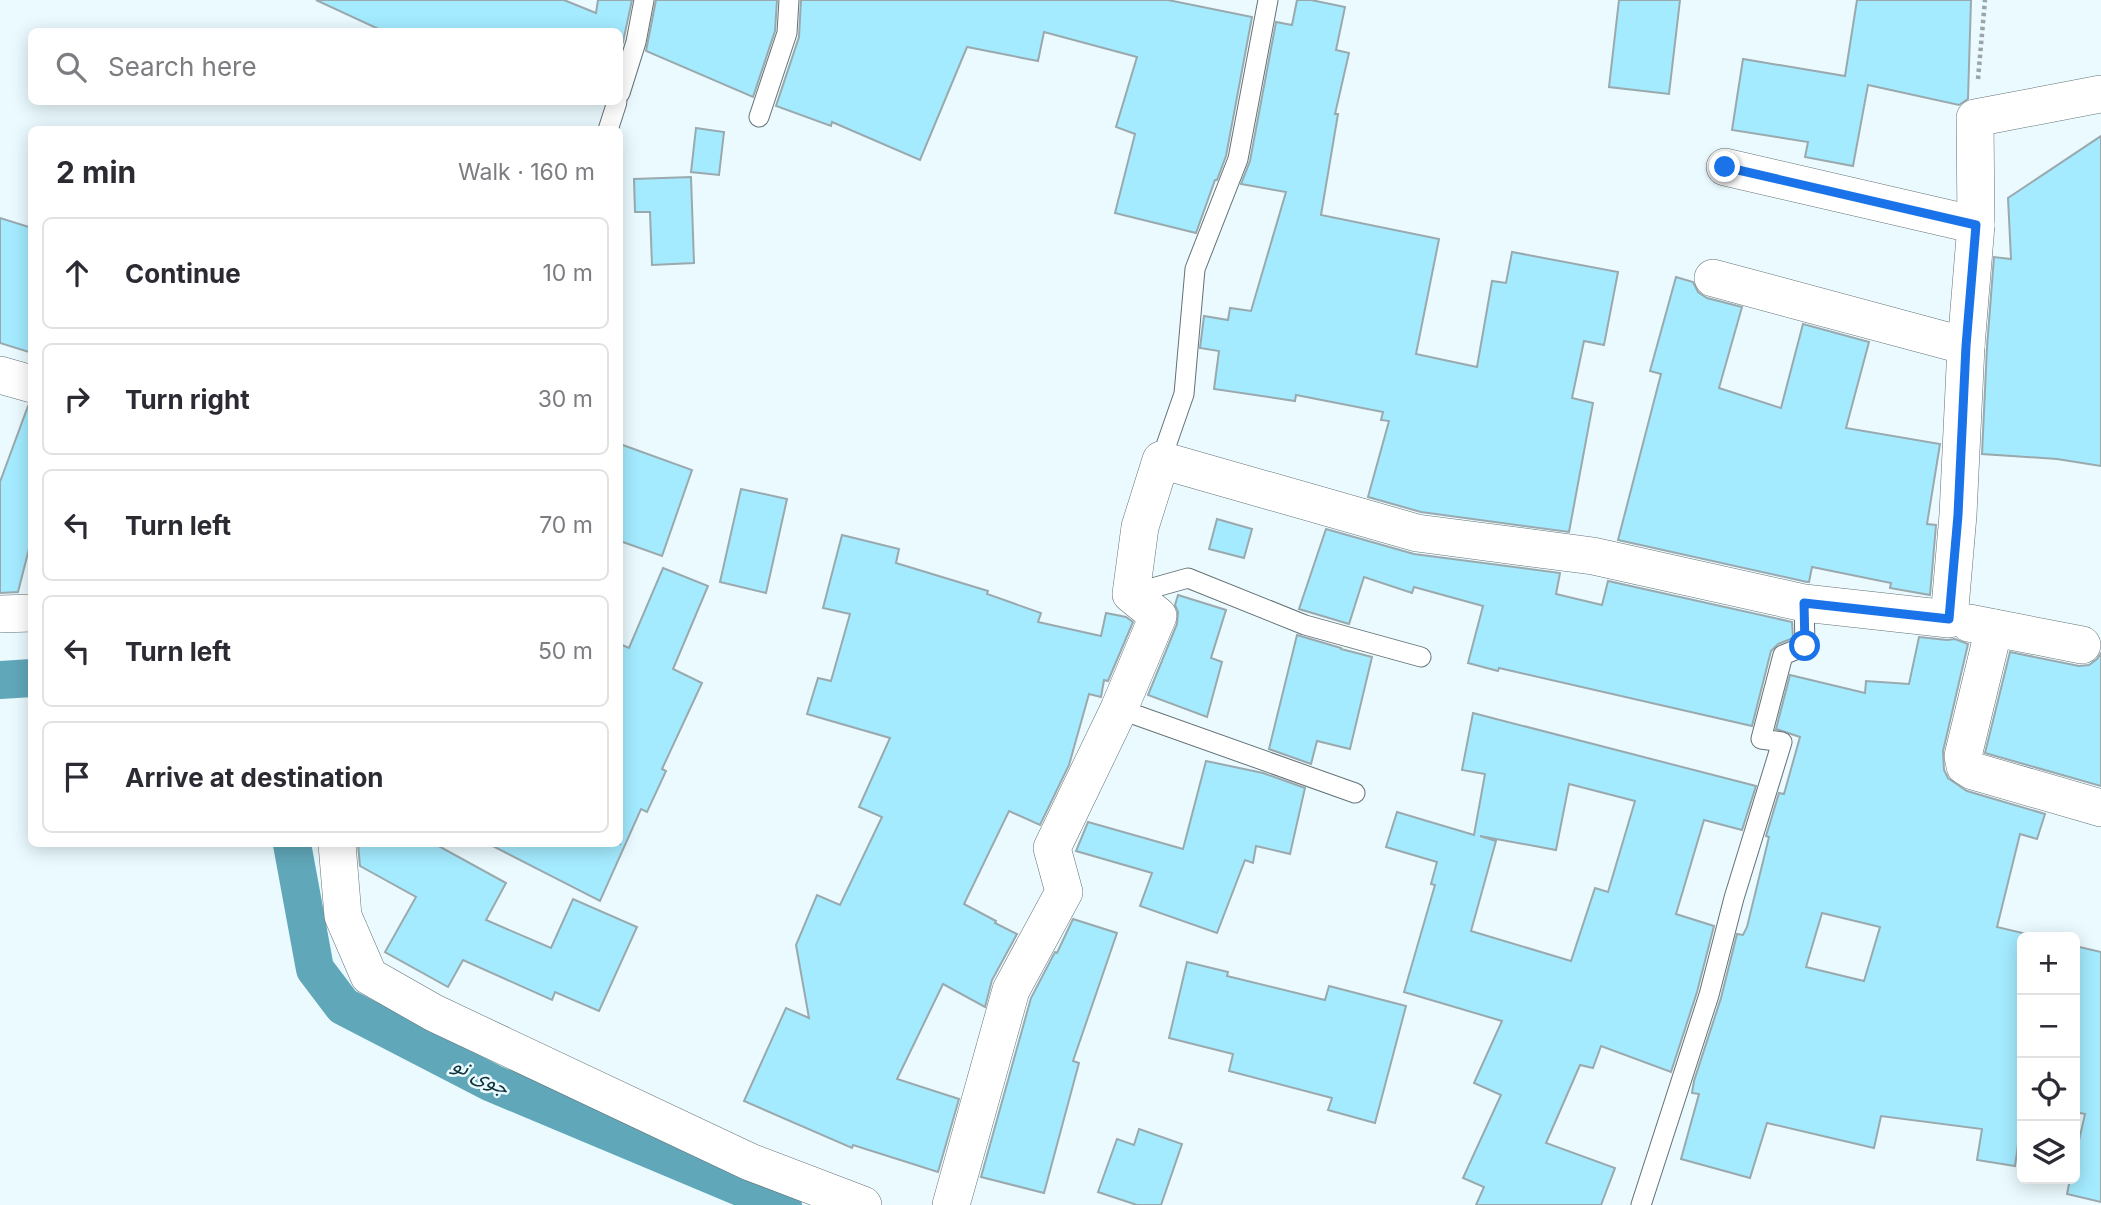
<!DOCTYPE html>
<meta charset="utf-8">
<style>
body{margin:0;font-family:Inter,"Noto Sans Arabic",sans-serif;background:#f2f2f3;color:#2b2b33}
.controls{position:absolute;right:21px;bottom:21px;display:grid;overflow:hidden;border-radius:10px;box-shadow:0 4px 18px #0003}
.controls button{width:63px;height:63px;display:grid;place-items:center;padding:0;border:0;border-bottom:2px solid #e1e1e2;background:#fff;color:#2b2b33;font:35px sans-serif}
.stop{position:absolute;width:21px;height:21px;margin:-16px;border:5px solid #1a73e8;border-radius:50%;background:#fff}
.stop.end{background:#1a73e8;border-color:#fff;box-shadow:0 2px 7px #0008}
.list{margin:0;padding:0;list-style:none}
h2{display:flex;justify-content:space-between;align-items:center;height:91px;margin:0;padding:0 28px;font-size:30px}
h2 small{font-size:23px;font-weight:400;color:#7c7c81}
.list li{display:grid;grid-template-columns:46px 1fr auto;gap:21px;align-items:center;box-sizing:border-box;height:112px;margin:0 14px 14px;padding:0 14px;border:2px solid #e1e1e2;border-radius:10px}
.list b{display:block;font-size:26px;white-space:nowrap}
.list em{font-size:23px;font-style:normal;color:#7c7c81}
.icon{flex:none;width:38px;height:38px;fill:none;stroke:currentColor;stroke-width:2;stroke-linecap:round;stroke-linejoin:round}
.map{position:relative;flex:none;width:2101px;height:1205px;overflow:hidden}
.search{position:absolute;background:#fff;box-shadow:0 4px 18px #0003;left:28px;top:28px;width:595px;height:77px;display:flex;align-items:center;gap:18px;box-sizing:border-box;padding:0 24px;border-radius:10px;color:#7c7c81;font-size:26px}
.panel{position:absolute;background:#fff;box-shadow:0 4px 18px #0003;left:28px;top:126px;width:595px;height:721px;border-radius:10px}
.map>svg:first-child{display:block}
.lines{fill:none;stroke-linecap:round;stroke-linejoin:round}
.canal{stroke:#60a7b9;stroke-width:38}
.building{fill:#a4ebff;stroke:#9aa9ad;stroke-width:2;fill-rule:evenodd}
.lane-casing{stroke:#647276;stroke-width:21}
.street-casing{stroke:#647276;stroke-width:38}
.path{stroke:#99a5a8;stroke-width:4.5;stroke-dasharray:3.5 3.5;stroke-linecap:butt}
.lane{stroke:#fff;stroke-width:19}
.street{stroke:#fff;stroke-width:37}
.route{stroke:#1a73e8;stroke-width:9}
.labels{text-anchor:middle;stroke-width:5;stroke-linejoin:round;paint-order:stroke}
.water-label{font-size:21px;font-style:italic;fill:#10333b;stroke:#eafafe}
</style>
<div class="map">
<svg width="2101" height="1205" viewBox="0 0 2101 1205">
<rect width="100%" height="100%" fill="#eafafe"/>
<g class="lines">
<g class="canal">
<path d="M0 680 32 678"/>
<path d="M292 844 315 969 343 1006 492 1083 783 1205"/>
</g>
</g>
<g class="building">
<path d="M316 0H564L596 13 598 0H632L623 42 620 40V32H385Z"/>
<path d="M656 0H777L775 31 753 97 646 51Z"/>
<path d="M801 0H1168L1252 17 1226 156 1217 180H1215L1196 233 1115 213 1135 134 1116 127 1137 57 1044 32 1038 61 967 47 920 160 832 122 831 126 776 106 799 37Z"/>
<path d="M1297 0H1311L1345 7 1336 50 1349 53 1335 114H1338L1321 215 1439 239 1416 354 1477 367 1492 281 1506 283 1512 252 1618 272 1604 345 1584 341 1572 398 1593 403 1569 532 1421 512 1368 497 1389 421 1381 420 1383 412 1296 395 1295 401 1214 389 1219 351 1200 348 1204 316 1228 320 1230 308 1251 311 1286 192 1241 184 1250 161 1276 22 1292 25Z"/>
<path d="M1619 0H1680L1669 94 1609 87Z"/>
<path d="M1857 0H1971L1968 99 1959 105 1868 85 1853 166 1805 157 1808 142 1732 130 1743 59 1845 76Z"/>
<path d="M696 128 724 132 719 175 691 172Z"/>
<path d="M2101 136V466L2057 459 1982 454 1987 347 1994 257 2011 259 2008 198Z"/>
<path d="M691 177 694 263 652 265 650 212H635L634 179Z"/>
<path d="M0 218 32 228V353L0 343Z"/>
<path d="M1676 277 1693 282 1698 292 1707 298 1742 307 1719 388 1781 408 1803 324 1869 342 1846 428 1940 444 1927 524 1936 525 1930 595 1890 588 1891 583 1812 567 1809 582H1807L1618 540 1661 374 1650 371Z"/>
<path d="M28 406H32V537L18 592 0 593V482Z"/>
<path d="M620 444 692 470 662 556 620 541Z"/>
<path d="M741 489 787 499 766 593 720 582Z"/>
<path d="M1217 519 1252 529 1244 558 1209 549Z"/>
<path d="M1326 529 1414 554 1560 573 1556 594 1602 605 1608 581 1792 622 1793 638 1778 644 1771 651 1752 726 1499 668 1498 671 1468 663 1483 606 1414 587 1412 593 1364 577 1349 624 1299 609Z"/>
<path d="M842 535 899 549 896 563 988 591 987 594 1041 613 1038 622 1101 636 1106 613 1126 617 1133 622 1108 681 1104 680 1101 697 1089 694 1069 765 1040 825 1009 811 964 904 996 921 995 923 1017 934 992 980 985 1007 943 984 897 1079 959 1099 938 1172 853 1145 852 1148 744 1101 786 1008 809 1018 796 945 817 895 840 905 882 817 859 807 890 738 807 714 818 678 831 681 850 614 823 608Z"/>
<path d="M663 568 708 586 673 669 702 683 662 769 666 771 647 812 641 809 600 901 489 844H620V644L629 648Z"/>
<path d="M1178 595 1226 610 1211 658 1222 662 1207 717 1148 695 1177 624 1178 612 1175 605Z"/>
<path d="M1297 635 1341 648V649L1372 657 1350 749 1317 741 1311 764 1269 749Z"/>
<path d="M1919 637 1947 640 1955 639 1968 644 1943 751 1944 770 1948 778 1967 791 2045 814 2037 839 2020 834 1997 927 2039 937H2022V1117L2015 1166 1977 1160 1982 1129 1881 1116 1874 1148 1767 1123 1750 1178 1681 1159 1699 1094 1692 1093 1694 1081 1721 998 1737 934 1743 935 1747 927 1769 837 1766 836 1779 793 1784 794 1800 737 1776 729 1790 675 1865 693 1866 681 1909 684ZM1822 913 1880 927 1864 981 1806 967Z"/>
<path d="M2010 652 2079 666 2089 665 2097 659 2101 653V786L1985 753Z"/>
<path d="M1473 713 1756 786 1742 830 1704 820 1676 914 1714 926 1697 992 1671 1072 1601 1046 1593 1068 1580 1065 1546 1143 1615 1168 1601 1205H1476L1484 1187 1463 1178 1501 1095 1474 1083 1502 1021 1404 992 1435 885 1431 884 1437 862 1386 847 1397 812 1474 835 1485 774 1462 770ZM1569 784 1635 801 1608 892 1595 888 1571 961 1471 931 1496 841 1480 836 1556 850Z"/>
<path d="M1206 761 1263 773 1305 788 1290 854 1256 846 1253 863 1245 860 1217 933 1140 906 1152 873 1076 851 1088 822 1183 849Z"/>
<path d="M358 844H435L506 883 486 920 551 948 573 899 637 927 599 1011 555 992 552 1000 463 960 448 987 385 952 416 897 360 866Z"/>
<path d="M1073 919 1117 933 1073 1061 1079 1063 1044 1193 981 1177 1031 998 1055 952 1057 953Z"/>
<path d="M2075 946 2101 952V1202L2067 1194 2070 1179H2075V1158L2085 1114 2075 1112Z"/>
<path d="M1187 962 1228 972 1227 976 1325 1000 1329 986 1406 1006 1375 1123 1328 1110 1332 1098 1229 1071 1233 1054 1169 1038Z"/>
<path d="M1139 1129 1182 1144 1161 1205H1137L1098 1192 1117 1139 1134 1145Z"/>
</g>
<g class="lines">
<defs>
<g id="lane">
<path d="M620 93 636 42 644 0"/>
<path d="M759 117 787 33 789 0"/>
<path d="M608 130 617 102"/>
<path d="M1161 460 1184 394 1195 269 1238 159 1268 0"/>
<path d="M1131 594 1188 578 1305 625 1421 657"/>
<path d="M1119 709 1355 793"/>
<path d="M1641 1205 1709 995 1734 898 1782 742 1761 739 1783 655 1805 646 1804 603"/>
</g>
<g id="street">
<path d="M1725 167 1976 225"/>
<path d="M1713 278 1966 346"/>
<path d="M0 375 32 384"/>
<path d="M0 614 32 613"/>
<path d="M1969 623 2082 645"/>
<path d="M1994 628 1963 756 1965 766 1973 771 2101 808"/>
<path d="M337 844 343 916 369 976 434 1013 750 1162 863 1205"/>
<path d="M951 1205 1011 990 1064 892 1052 848 1119 709 1158 616 1131 594 1140 527 1161 460 1417 533 1593 556 1804 603 1949 619 1958 515 1966 346 1976 225 1975 118 2101 94"/>
</g>
</defs>
<use href="#lane" class="lane-casing"/>
<use href="#street" class="street-casing"/>
<path class="path" d="M1978 79 1985 0"/>
<use href="#lane" class="lane"/>
<use href="#street" class="street"/>
</g>
<g class="lines">
<path class="route" d="M1725 167 1976 225 1966 346 1958 515 1949 619 1804 603 1805 646"/>
</g>
<g class="labels">
<g class="water-label">
<text transform="translate(481 1076) rotate(26)" y="7">جوی نو</text>
</g>
</g>
</svg>
<div class="controls">
<button>+</button>
<button>−</button>
<button><svg class="icon" aria-label="locate" viewBox="0 0 24 24"><circle cx="12" cy="12" r="6"/><path d="M12 2v4M12 18v4M2 12h4M18 12h4"/></svg></button>
<button><svg class="icon" aria-label="layers" viewBox="0 0 24 24"><path d="M12 4l9 5-9 5-9-5zM3 14l9 5 9-5"/></svg></button>
</div>
<div class="stop" style="left:1805px;top:646px"></div>
<div class="stop end" style="left:1725px;top:167px"></div>
<div class="search"><svg class="icon" aria-label="search" viewBox="0 0 24 24"><circle cx="10" cy="10" r="6"/><path d="M15 15l6 6"/></svg>Search here</div>
<section class="panel">
<h2>2 min<small>Walk · 160 m</small></h2>
<ul class="list">
<li><svg class="icon" aria-label="ahead" viewBox="0 0 24 24"><path d="M12 20V5M6 11l6-6 6 6"/></svg><div><b>Continue</b></div><em>10 m</em></li>
<li><svg class="icon" aria-label="right" viewBox="0 0 24 24"><path d="M7 20v-9h11M14 6l5 5-5 5"/></svg><div><b>Turn right</b></div><em>30 m</em></li>
<li><svg class="icon" aria-label="left" viewBox="0 0 24 24"><path d="M17 20v-9H6M10 6l-5 5 5 5"/></svg><div><b>Turn left</b></div><em>70 m</em></li>
<li><svg class="icon" aria-label="left" viewBox="0 0 24 24"><path d="M17 20v-9H6M10 6l-5 5 5 5"/></svg><div><b>Turn left</b></div><em>50 m</em></li>
<li><svg class="icon" aria-label="arrive" viewBox="0 0 24 24"><path d="M6 21V4h12l-3 4 3 4H6"/></svg><div><b>Arrive at destination</b></div></li>
</ul>
</section>
</div>
